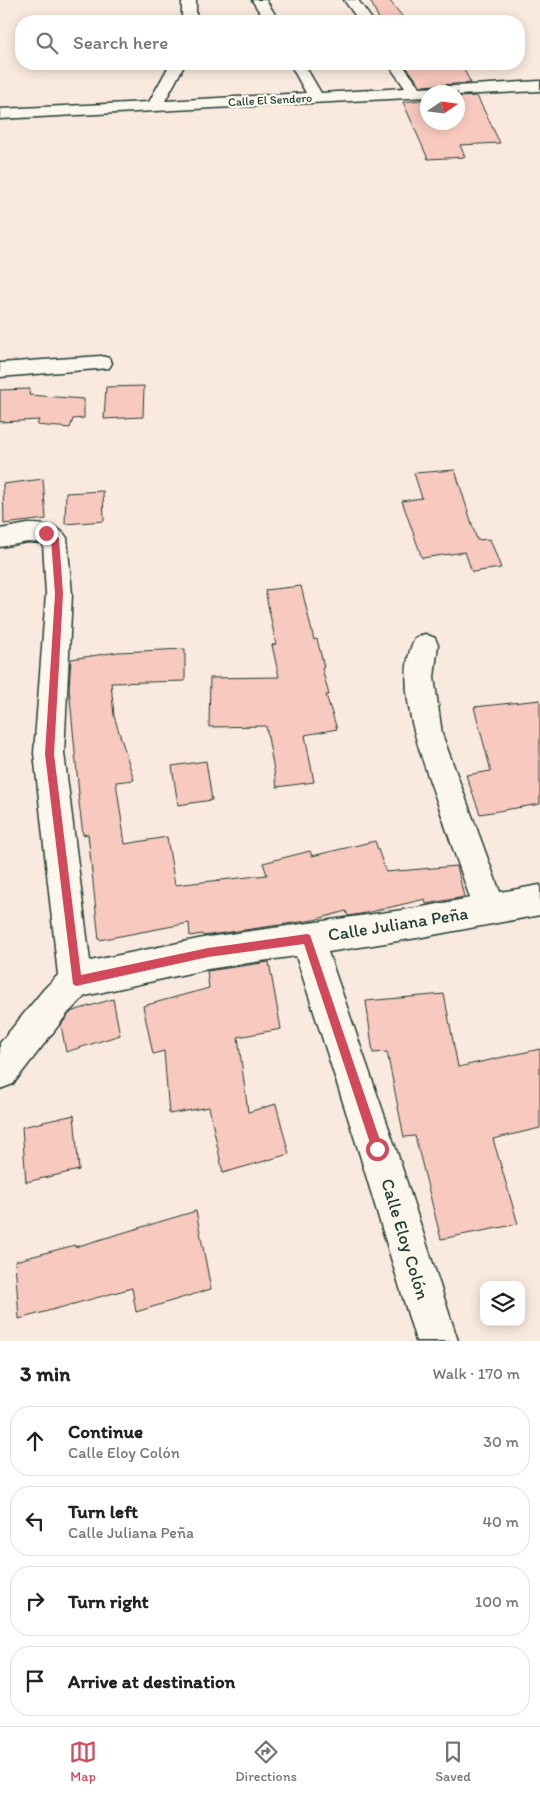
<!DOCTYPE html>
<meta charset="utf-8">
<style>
body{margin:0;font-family:Itim,sans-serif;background:#f6f6f6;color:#222}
.controls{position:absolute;right:15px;bottom:15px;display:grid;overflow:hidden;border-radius:10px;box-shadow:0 2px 12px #0003}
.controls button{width:45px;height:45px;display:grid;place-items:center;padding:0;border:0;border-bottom:1px solid #e0e0e0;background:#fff;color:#222;font:25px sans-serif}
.compass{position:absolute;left:420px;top:85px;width:45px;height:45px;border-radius:50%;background:#fff;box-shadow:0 2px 12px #0003;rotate:77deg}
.stop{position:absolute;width:15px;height:15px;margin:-11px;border:4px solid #d1495b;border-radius:50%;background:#fff}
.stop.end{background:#d1495b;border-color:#fff;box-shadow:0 1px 5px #0008}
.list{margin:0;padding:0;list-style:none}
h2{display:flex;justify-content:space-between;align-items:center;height:65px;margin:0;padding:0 20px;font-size:21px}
h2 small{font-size:16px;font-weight:400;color:#767676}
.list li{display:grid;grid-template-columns:32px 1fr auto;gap:15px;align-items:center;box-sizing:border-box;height:70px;margin:0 10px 10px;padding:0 10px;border:1px solid #e0e0e0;border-radius:20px}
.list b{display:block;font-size:19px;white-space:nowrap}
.list p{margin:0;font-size:16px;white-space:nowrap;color:#767676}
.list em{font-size:16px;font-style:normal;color:#767676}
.icon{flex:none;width:28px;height:28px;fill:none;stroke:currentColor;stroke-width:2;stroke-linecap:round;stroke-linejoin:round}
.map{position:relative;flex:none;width:540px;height:1341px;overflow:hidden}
.search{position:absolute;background:#fff;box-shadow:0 2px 12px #0003;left:15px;right:15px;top:15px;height:55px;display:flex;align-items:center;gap:12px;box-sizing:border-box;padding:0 18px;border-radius:20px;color:#767676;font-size:19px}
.sheet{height:385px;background:#fff}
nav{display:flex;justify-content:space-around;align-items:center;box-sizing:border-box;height:70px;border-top:1px solid #e0e0e0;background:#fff;font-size:14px;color:#767676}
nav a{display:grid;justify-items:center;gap:2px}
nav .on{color:#d1495b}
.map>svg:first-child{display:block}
.building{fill:#f8c9be;stroke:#1f3d34}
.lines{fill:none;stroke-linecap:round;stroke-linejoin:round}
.minor-casing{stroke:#1f3d34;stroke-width:3}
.minor{fill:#fbf7ec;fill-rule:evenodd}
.route{fill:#d1495b}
.labels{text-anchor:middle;stroke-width:4.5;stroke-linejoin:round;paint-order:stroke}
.far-street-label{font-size:12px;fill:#1f3d34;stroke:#fbf7ec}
.near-street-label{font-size:18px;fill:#1f3d34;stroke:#fbf7ec}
</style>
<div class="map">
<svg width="540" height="1341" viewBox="0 0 540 1341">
<rect width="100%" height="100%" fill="#fae9de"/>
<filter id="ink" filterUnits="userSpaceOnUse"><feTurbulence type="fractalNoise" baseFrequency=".02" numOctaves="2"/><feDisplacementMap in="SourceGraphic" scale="10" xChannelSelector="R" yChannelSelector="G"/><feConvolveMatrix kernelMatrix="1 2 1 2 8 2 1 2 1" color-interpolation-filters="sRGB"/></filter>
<g filter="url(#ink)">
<g class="building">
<path d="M370 0H389L406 21H380Z"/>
<path d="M404 64H461L471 83 421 86Z"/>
<path d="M477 96 500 143 460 145 465 157 428 159 403 102 428 99V122H458V97Z"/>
<path d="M144 386 143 417 104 419 106 387Z"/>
<path d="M30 389 29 395 84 399V418L73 419 70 428 37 425 39 420 0 422V390Z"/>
<path d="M455 470 477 540 490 539 501 568 472 572 465 552 422 558 402 501 422 498 414 473Z"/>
<path d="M43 479 46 519 4 524 3 484Z"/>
<path d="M103 491 104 521 65 524 66 493Z"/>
<path d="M301 586 314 640 317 639 324 667 322 668 329 695H326L337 729 305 735 314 782 277 787 266 726 209 727 210 678 279 677 272 645 276 644 265 590Z"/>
<path d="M185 649V681L111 683 114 716 134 780 116 782 125 844 167 837 175 885 267 875 263 863 310 851 312 856 375 841 386 872 457 866 464 897 426 904 425 899 366 913 348 916 346 911 314 920 203 936 202 934 190 936 189 923 99 940 88 834 83 835 78 794H79L69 688 71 659 118 652Z"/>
<path d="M540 700V804L480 814 466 775 491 771 474 707Z"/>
<path d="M206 761 212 800 178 805 172 766Z"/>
<path d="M269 962 281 1029 238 1037 248 1112 276 1104 289 1154 223 1173 209 1107 169 1114 164 1051 153 1054 143 1006 209 988 207 971Z"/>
<path d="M444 994 458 1067 540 1049V1128L493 1139 518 1224 441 1239 415 1136 404 1137 387 1052 373 1053 366 1001Z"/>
<path d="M113 999 120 1035 66 1052 61 1025 69 1014 73 1011Z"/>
<path d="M74 1115 79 1170 26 1182 22 1127Z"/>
<path d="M196 1211 211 1289 136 1312 132 1288 19 1319 15 1261 75 1245V1247Z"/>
</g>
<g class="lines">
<defs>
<g id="minor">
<rect x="182" y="0" width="14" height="21"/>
<path d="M252 0H266L279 21H265Z"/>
<path d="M344 0H358L373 21H359Z"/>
<path d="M170 64H185L165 101 306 93 290 64H304L321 93 405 88 388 64H402L420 88 540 81V91L458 95V92H428V97L0 119V109L149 102Z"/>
<path d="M101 356 109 358 112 363 109 368 0 377V363Z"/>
<path d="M28 524C42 524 60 525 67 538L72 594 64 753 90 961 208 937 417 908 470 898C460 868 449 838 439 807 423 761 391 684 415 638L425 634 435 638 438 645 434 677 442 734 500 892 540 885V915L417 938 328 952 396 1149 458 1341H416L358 1149 296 956 208 969 85 996 68 1013 13 1084 0 1089V1043L44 989 58 975 34 753 46 594 43 543 28 542 0 547V529Z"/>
</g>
</defs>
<use href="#minor" class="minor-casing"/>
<use href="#minor" class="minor"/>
</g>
</g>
<path class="route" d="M46 530 59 538 63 594 54 754 81 975 208 948 307 934 310 935 383 1149 381 1153 377 1155 373 1153 372 1149 304 944 208 957 76 986 73 984 45 754 55 594 51 539 43 533Z"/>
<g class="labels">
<g class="far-street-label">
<text transform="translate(270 100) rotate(-3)" y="4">Calle El Sendero</text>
</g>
<g class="near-street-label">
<text transform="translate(398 924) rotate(-9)" y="6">Calle Juliana Peña</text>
<text transform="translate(405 1239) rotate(73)" y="6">Calle Eloy Colón</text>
</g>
</g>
</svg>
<div class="controls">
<button><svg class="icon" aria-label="layers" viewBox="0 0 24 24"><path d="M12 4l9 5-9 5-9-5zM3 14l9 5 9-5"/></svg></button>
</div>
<svg class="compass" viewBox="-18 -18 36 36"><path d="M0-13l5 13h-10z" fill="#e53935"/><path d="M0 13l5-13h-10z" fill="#767676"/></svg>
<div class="stop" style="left:377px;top:1149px"></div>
<div class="stop end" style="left:46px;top:533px"></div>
<div class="search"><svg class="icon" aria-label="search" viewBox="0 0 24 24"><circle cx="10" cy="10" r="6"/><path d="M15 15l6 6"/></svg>Search here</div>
</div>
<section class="sheet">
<h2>3 min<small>Walk · 170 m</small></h2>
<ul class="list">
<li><svg class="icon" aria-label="ahead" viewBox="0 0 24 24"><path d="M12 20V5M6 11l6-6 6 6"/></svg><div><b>Continue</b><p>Calle Eloy Colón</p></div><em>30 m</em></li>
<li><svg class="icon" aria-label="left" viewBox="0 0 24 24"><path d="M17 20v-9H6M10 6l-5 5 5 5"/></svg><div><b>Turn left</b><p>Calle Juliana Peña</p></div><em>40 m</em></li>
<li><svg class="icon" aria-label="right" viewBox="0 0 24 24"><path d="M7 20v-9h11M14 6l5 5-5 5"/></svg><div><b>Turn right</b></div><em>100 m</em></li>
<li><svg class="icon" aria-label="arrive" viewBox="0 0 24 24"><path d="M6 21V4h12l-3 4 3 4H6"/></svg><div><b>Arrive at destination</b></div></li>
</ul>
</section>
<nav>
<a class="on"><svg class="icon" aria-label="map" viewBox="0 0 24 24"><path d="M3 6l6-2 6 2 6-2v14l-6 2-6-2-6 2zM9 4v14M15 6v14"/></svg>Map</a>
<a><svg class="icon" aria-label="directions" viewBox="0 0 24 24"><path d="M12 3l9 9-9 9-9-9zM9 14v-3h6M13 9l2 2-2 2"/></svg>Directions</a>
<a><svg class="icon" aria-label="saved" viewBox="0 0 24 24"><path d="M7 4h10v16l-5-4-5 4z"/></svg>Saved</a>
</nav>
